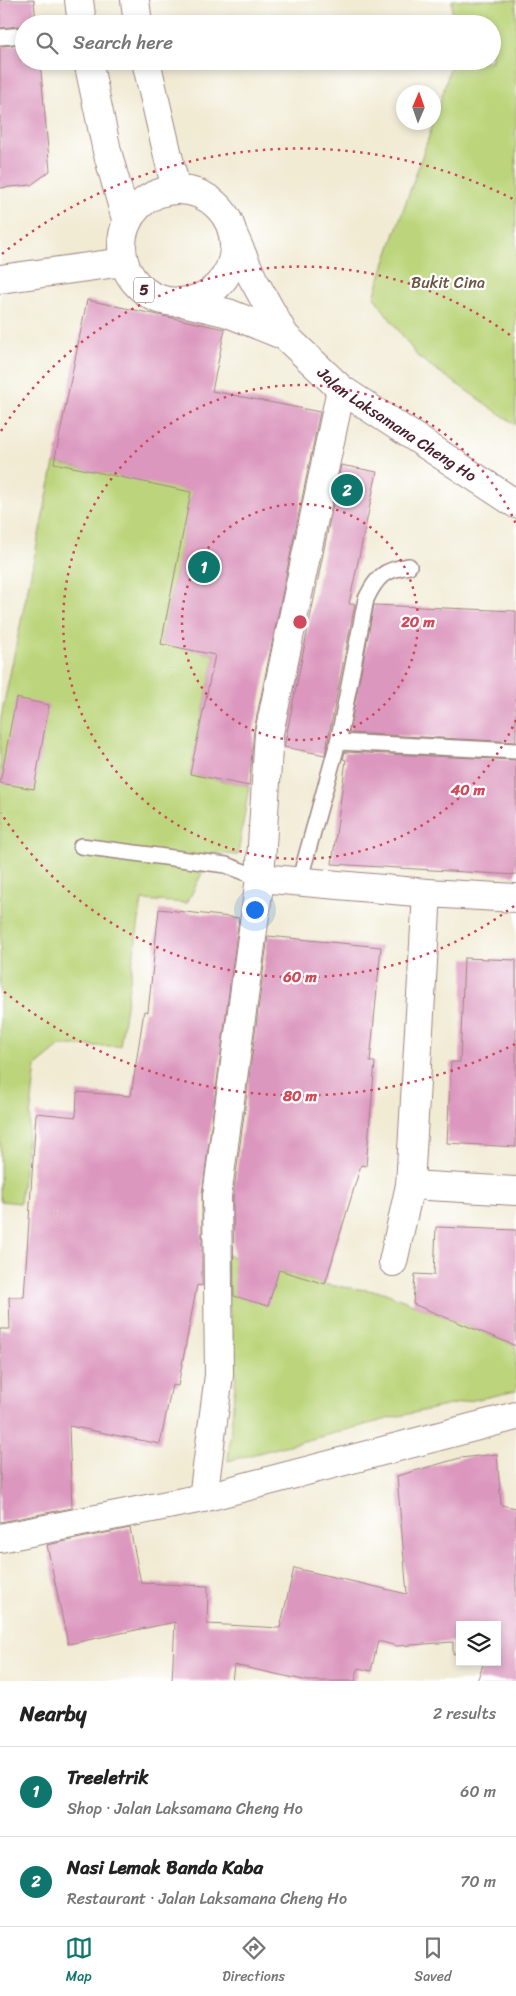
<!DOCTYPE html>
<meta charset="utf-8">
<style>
body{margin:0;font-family:Sriracha,sans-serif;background:#f2f2f2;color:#222}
.controls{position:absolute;right:15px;bottom:15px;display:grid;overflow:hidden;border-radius:0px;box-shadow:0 2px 8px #0003}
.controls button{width:45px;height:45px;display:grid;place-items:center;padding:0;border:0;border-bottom:1px solid #e0e0e0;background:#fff;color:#222;font:25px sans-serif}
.compass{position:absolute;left:396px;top:85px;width:45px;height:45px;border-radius:50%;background:#fff;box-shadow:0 2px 8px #0003;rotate:2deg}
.you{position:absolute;left:254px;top:909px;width:18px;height:18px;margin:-12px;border:4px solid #fff;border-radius:50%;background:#1a73e8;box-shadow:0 0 0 8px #1a73e833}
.badge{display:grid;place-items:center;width:32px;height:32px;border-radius:50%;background:#0f766e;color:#fff;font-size:16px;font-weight:700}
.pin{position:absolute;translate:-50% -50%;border:2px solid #fff;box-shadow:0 1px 5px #0006}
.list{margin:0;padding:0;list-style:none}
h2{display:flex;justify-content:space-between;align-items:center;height:65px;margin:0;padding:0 20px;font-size:21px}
h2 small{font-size:16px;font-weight:400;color:#767676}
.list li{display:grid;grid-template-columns:32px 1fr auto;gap:15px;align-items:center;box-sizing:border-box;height:90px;padding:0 20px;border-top:1px solid #e0e0e0}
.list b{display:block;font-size:19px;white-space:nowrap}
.list p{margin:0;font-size:16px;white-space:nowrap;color:#767676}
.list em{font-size:16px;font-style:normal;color:#767676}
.icon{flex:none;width:28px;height:28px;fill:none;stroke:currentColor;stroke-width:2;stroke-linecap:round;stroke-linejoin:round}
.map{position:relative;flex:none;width:516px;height:1681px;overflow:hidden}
.search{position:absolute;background:#fff;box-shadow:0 2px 8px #0003;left:15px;right:15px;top:15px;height:55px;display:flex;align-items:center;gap:12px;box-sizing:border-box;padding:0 18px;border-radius:28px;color:#767676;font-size:19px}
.sheet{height:245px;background:#fff}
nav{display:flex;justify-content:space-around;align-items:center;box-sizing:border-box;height:70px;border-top:1px solid #e0e0e0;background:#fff;font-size:14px;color:#767676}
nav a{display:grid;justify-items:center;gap:2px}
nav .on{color:#0f766e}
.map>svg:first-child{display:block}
.green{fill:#bcd57b;stroke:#837a53}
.building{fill:#dc97be}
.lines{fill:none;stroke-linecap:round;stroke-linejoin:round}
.service-casing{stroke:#9e8580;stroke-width:18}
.minor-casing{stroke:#9e8580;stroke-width:30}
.tertiary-casing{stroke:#9e8580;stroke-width:30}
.primary-casing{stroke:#9e8580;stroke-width:30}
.service{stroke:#fff;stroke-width:15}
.minor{stroke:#fff;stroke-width:28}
.tertiary{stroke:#fff;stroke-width:28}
.primary{stroke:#fff;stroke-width:28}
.ring{fill:none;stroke:#d1495b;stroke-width:2.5;stroke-dasharray:2.5 5}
.labels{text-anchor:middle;stroke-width:4.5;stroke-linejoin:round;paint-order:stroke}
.shield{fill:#fff;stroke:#80626b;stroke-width:1}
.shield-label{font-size:15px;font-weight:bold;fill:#4a1f2b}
.park-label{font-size:16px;fill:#6c5643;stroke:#fff}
.street-label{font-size:16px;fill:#4a1f2b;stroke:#fff}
.centre{fill:#d1495b;stroke:#fff;stroke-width:2.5}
.ring-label{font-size:15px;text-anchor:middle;font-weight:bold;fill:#d1495b;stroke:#fff;stroke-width:4.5;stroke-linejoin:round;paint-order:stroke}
</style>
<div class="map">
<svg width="516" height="1681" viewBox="0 0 516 1681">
<rect width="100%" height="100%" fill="#fff"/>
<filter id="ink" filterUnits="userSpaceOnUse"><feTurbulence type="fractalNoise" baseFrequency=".02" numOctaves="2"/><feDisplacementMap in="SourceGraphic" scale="10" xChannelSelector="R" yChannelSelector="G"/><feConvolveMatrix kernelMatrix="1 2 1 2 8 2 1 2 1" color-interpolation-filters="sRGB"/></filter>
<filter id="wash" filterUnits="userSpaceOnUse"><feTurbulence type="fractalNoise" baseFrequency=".0096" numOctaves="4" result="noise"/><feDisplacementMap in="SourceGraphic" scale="20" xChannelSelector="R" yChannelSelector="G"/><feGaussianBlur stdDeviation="1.12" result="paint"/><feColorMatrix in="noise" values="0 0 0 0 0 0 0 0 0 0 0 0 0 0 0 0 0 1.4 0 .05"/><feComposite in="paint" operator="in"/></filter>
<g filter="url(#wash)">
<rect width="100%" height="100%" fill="#f1ebd4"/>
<g class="green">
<path d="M452 0H516V425L418 357 374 297C398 217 431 141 452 61H492V24H452Z"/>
<path d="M54 463 192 491 161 643 215 655 190 774 249 786 238 855 212 853 187 903 142 900 120 1046H60L36 1066 20 1203 0 1201V722Z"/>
<path d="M224 1254 327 1285 383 1292 516 1346V1391L399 1416 228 1461 236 1373Z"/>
</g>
<g id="blocks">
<g class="building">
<path d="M0 0H34L36 24 0 28Z"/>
<path d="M24 44V61H40L50 171 31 185 0 188V46Z"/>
<path d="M87 300 225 329 212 391 320 412 254 730 249 786 190 774 215 655 161 644 191 492 54 463Z"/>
<path d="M341 465 377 472 349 604H355L325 755 284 747Z"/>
<path d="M374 605 516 611V742L349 733Z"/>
<path d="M16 698 49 705 34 789 0 783Z"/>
<path d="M345 752 516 760V875L332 864 346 760 343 759Z"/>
<path d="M159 909 239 918 202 1194V1286L197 1285 178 1386 172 1385 160 1444 69 1426 72 1508 0 1522V1329H10L9 1297H24L36 1113 76 1117 77 1092 131 1096 144 1011 148 1012Z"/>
<path d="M268 936 381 947 370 1062H375L366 1166 361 1165 325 1284 279 1270 268 1306 234 1296 233 1197Z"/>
<path d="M464 958 516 960V1147L447 1143 451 1062H460Z"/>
<path d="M436 1227 516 1230V1346L413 1304 415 1274 434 1275Z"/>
<path d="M497 1454 501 1505 516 1508V1681H477L484 1662H497V1625H460V1653L453 1654V1642L397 1646 378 1641 371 1671 358 1668 355 1681H308L234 1665 232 1681H172L175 1622 68 1644 47 1545 130 1528 141 1583 208 1586 207 1624 280 1628 294 1568 407 1594 397 1476 460 1458Z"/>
</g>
</g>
</g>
<g filter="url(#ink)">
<use href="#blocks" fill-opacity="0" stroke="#9e8580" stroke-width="1"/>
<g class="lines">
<defs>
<g id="service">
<path d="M0 37 24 35"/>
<path d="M338 742 516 751"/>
<path d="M81 846 226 865 260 878"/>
<path d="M299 882 338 742 366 599C377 576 384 570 409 566"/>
</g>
<g id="minor">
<path d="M260 878 427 893 516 898"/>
<path d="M410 1185 427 893"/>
<path d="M393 1262 410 1185 516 1191"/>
<path d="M203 1498 219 1375 217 1196 260 878 269 733 341 389"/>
<path d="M0 1538 203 1498 516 1416"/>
</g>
<path id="tertiary" d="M0 279 124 262"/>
<g id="primary">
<path d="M79 0 82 24"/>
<path d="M135 0 138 24"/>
<path d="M88 61 107 151 127 223"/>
<path d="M146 61 176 190"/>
<circle cx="178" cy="246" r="56"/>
<path id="s1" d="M233 234 253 279 285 336 341 389 516 504"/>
<path d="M182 302 228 313 285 336"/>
</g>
</defs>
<use href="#service" class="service-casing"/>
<use href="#minor" class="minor-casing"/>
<use href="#tertiary" class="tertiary-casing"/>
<use href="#primary" class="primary-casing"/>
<use href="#service" class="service"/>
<use href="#minor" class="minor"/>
<use href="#tertiary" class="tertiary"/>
<use href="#primary" class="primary"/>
</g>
</g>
<g class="ring">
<circle cx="300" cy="622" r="118"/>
<path d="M516 720A237 237 0 1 1 516 524"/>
<path d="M514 906A355 355 0 0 1 1 813M1 431A355 355 0 0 1 514 338"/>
<path d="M515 1044A474 474 0 0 1 2 990M2 254A474 474 0 0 1 515 200"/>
</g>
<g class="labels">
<rect class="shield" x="134" y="277.5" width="20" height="25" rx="4"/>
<g class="shield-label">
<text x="144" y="295">5</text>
</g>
<g class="park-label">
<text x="448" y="288">Bukit Cina</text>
</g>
<g class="street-label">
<text dy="6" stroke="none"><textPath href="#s1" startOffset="258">Jalan Laksamana Cheng Ho</textPath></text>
</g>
</g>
<circle cx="300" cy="622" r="8" class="centre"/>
<g class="ring-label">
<text x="418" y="627">20 m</text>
<text x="468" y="795">40 m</text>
<text x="300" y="982">60 m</text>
<text x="300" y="1101">80 m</text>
</g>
</svg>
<div class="controls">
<button><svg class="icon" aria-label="layers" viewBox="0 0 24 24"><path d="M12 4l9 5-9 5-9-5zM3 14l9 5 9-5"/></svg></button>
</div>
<svg class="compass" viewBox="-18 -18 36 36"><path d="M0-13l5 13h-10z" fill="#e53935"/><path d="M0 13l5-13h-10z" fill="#767676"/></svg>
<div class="you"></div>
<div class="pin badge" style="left:204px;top:567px">1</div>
<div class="pin badge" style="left:347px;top:490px">2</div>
<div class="search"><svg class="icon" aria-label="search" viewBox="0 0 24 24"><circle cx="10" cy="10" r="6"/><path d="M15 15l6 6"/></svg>Search here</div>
</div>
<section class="sheet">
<h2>Nearby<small>2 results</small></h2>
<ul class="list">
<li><span class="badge">1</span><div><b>Treeletrik</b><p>Shop · Jalan Laksamana Cheng Ho</p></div><em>60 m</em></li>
<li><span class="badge">2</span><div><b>Nasi Lemak Banda Kaba</b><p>Restaurant · Jalan Laksamana Cheng Ho</p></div><em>70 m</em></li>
</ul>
</section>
<nav>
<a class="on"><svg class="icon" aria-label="map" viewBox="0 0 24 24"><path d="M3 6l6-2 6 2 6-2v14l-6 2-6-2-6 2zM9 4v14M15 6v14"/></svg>Map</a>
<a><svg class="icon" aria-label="directions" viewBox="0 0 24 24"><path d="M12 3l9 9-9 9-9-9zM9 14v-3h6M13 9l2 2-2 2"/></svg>Directions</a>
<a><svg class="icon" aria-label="saved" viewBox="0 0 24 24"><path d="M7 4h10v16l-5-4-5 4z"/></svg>Saved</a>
</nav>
